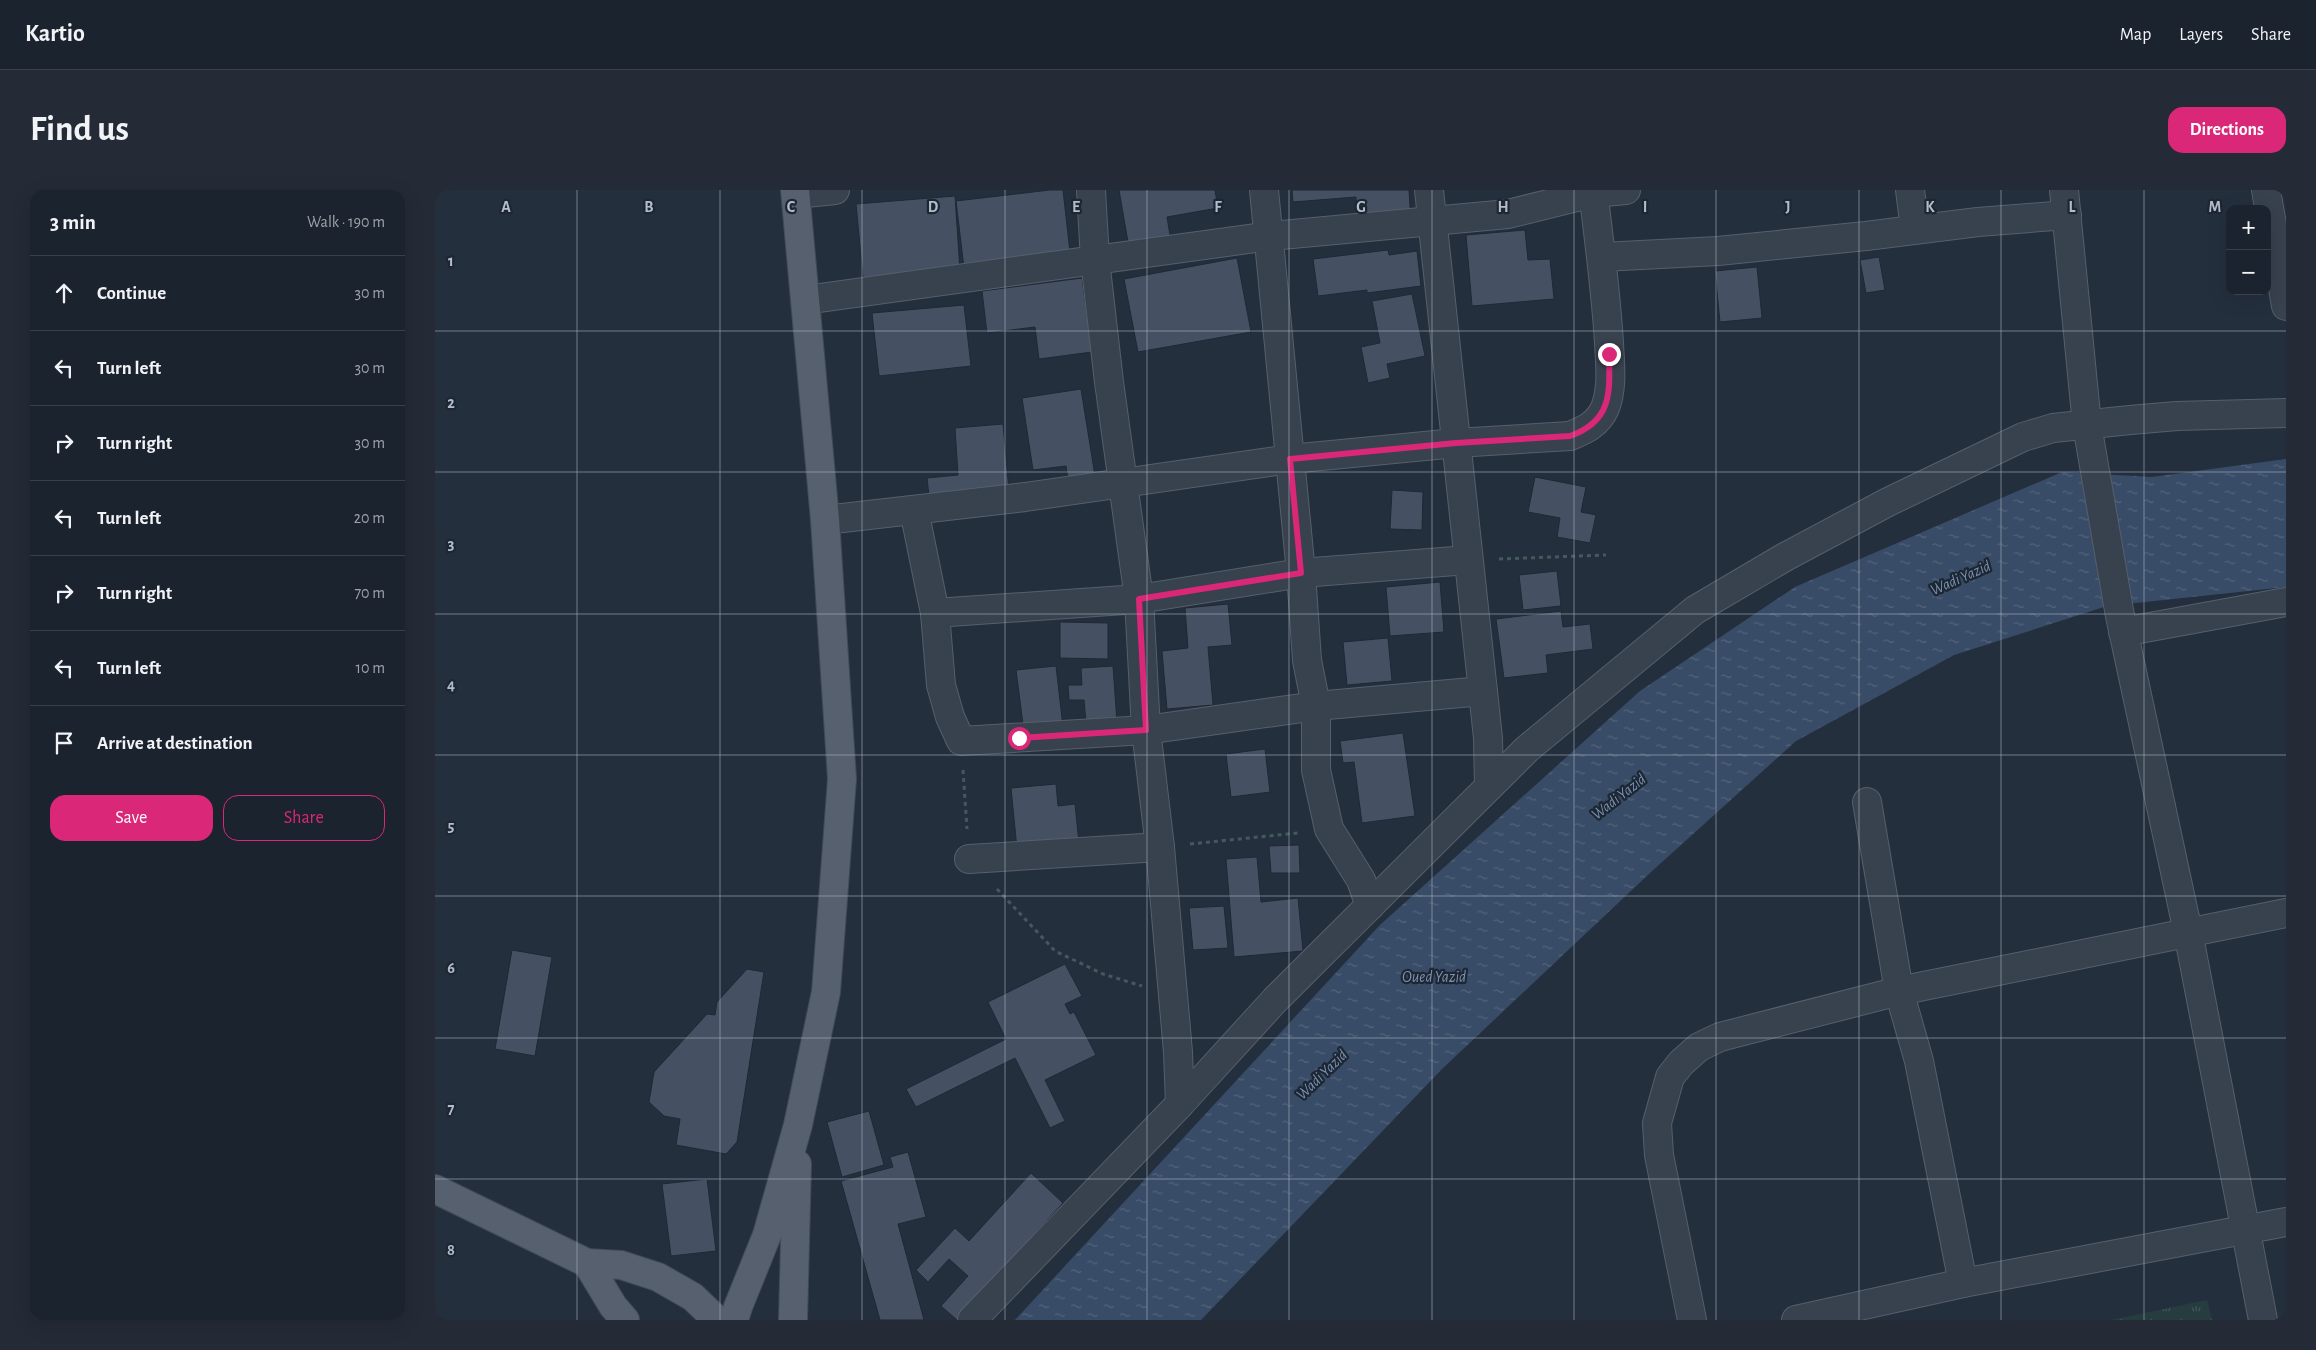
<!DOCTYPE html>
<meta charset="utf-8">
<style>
body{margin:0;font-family:"Alegreya Sans",sans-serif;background:#242b36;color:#f1f3f6}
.controls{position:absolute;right:15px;top:15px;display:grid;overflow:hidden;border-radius:10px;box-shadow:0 5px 20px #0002}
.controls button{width:45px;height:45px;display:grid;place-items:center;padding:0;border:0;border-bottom:1px solid #39404a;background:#1b232e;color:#f1f3f6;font:25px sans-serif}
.stop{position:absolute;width:15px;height:15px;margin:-11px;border:4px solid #db2777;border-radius:50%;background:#fff}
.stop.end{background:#db2777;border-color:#fff;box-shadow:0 1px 5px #0008}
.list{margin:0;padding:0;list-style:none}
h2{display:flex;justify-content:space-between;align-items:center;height:65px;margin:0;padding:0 20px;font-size:21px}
h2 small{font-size:16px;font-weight:400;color:#a0a4aa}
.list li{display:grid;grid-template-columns:32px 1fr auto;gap:15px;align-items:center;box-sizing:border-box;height:75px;padding:0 20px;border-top:1px solid #39404a}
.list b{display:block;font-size:19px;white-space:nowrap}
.list em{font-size:16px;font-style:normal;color:#a0a4aa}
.actions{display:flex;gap:10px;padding:15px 20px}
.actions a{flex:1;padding:11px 0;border:1px solid #db2777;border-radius:15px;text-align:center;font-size:18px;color:#db2777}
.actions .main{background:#db2777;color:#fff}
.icon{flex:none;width:28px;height:28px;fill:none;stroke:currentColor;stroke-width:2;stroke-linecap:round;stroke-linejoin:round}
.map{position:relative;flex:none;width:1851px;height:1130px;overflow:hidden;border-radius:15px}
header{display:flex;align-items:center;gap:30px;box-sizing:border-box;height:70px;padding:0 25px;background:#1b232e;border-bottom:1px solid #39404a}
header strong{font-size:24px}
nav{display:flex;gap:28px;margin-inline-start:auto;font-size:18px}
.intro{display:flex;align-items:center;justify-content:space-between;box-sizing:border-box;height:120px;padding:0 30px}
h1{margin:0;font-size:35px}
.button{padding:12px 22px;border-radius:15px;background:#db2777;color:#fff;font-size:18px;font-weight:700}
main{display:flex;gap:30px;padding:0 30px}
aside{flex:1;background:#1b232e;border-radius:15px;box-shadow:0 5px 20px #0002}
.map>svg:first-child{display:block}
.grass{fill:url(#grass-tufts)}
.water{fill:url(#water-ripples)}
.building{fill:#455162;stroke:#1f2835}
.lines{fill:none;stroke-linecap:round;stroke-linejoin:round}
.minor-casing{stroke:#565f6c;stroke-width:30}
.major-casing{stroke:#414a57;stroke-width:30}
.path{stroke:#44595c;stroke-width:3;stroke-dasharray:4 4;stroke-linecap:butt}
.minor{stroke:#38414e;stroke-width:28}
.major{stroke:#56606e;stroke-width:28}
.route{stroke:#db2777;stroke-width:6}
.grid{fill:none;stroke:#b4bcc9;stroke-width:1;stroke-opacity:0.55}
.labels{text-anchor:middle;stroke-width:4.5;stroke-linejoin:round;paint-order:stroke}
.water-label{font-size:16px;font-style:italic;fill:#7c92b1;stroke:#1d2633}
.grid-label{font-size:16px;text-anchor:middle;font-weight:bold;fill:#b4bcc9;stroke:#1d2633;stroke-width:4.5;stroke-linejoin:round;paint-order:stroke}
</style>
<header>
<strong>Kartio</strong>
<nav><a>Map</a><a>Layers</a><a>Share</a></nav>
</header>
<div class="intro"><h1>Find us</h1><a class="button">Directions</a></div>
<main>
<aside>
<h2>3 min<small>Walk · 190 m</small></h2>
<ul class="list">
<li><svg class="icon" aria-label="ahead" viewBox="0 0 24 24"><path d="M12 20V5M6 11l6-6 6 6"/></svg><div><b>Continue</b></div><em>30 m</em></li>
<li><svg class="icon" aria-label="left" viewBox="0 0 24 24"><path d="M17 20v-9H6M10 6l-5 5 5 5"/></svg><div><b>Turn left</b></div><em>30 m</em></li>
<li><svg class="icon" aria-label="right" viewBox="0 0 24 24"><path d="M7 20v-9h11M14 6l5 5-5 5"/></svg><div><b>Turn right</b></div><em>30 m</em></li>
<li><svg class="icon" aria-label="left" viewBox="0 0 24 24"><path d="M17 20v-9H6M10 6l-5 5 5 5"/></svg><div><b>Turn left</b></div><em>20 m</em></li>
<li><svg class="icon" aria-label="right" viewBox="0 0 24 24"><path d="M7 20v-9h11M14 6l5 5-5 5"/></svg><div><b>Turn right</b></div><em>70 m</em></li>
<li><svg class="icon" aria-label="left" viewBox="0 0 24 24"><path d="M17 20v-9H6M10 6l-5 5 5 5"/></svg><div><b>Turn left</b></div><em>10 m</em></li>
<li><svg class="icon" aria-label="arrive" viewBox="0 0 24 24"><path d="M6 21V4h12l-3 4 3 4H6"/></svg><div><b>Arrive at destination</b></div></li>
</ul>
<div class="actions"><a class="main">Save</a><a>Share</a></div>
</aside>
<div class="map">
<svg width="1851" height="1130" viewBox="0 0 1851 1130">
<defs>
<pattern id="grass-tufts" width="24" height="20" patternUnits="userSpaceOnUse" patternTransform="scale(1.25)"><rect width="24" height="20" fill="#263c3f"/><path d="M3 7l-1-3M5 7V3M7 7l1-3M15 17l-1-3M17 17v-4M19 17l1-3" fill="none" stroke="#435659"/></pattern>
<pattern id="water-ripples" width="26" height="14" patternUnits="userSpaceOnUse" patternTransform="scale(1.25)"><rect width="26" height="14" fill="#394c67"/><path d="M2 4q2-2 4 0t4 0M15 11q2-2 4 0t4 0" fill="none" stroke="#53647b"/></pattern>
</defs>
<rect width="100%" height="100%" fill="#242f3e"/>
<path class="grass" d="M1772 1110 1777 1130H1676Z"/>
<path class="water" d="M1851 269V397L1672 416 1519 465 1361 551 1216 682 1007 879 766 1130H580L945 735 1205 501 1360 397 1627 282 1717 287Z"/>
<g class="building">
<path d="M615 0H628L635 62 529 78 521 11Z"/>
<path d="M684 0H780L783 18 732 27 736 51 694 58Z"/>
<path d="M857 0H974L976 32 923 36 921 7 858 12Z"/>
<path d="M520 6 525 80 428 88 421 14Z"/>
<path d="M1090 40 1093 70 1115 69 1119 109 1037 116 1031 45Z"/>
<path d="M953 60 954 65 982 61 986 96 932 103V100L883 106 878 69Z"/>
<path d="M1444 67 1450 100 1431 103 1425 70Z"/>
<path d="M802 68 816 142 703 162 689 89Z"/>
<path d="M1322 77 1327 128 1285 132 1280 81Z"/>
<path d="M647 88 657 162 604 169 600 137 552 143 547 101Z"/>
<path d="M977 104 990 166 952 174 955 188 933 193 926 157 945 153 937 111Z"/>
<path d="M529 115 536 176 444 186 437 123Z"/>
<path d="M646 199 660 286 633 290 631 276 598 280 587 208Z"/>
<path d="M568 234 574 300 494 306 492 288 523 285 520 238Z"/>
<path d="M1100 287 1151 297 1146 322 1161 325 1155 353 1122 347 1125 328 1093 322Z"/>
<path d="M957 300 988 302 987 340 955 339Z"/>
<path d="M1122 381 1126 416 1088 420 1084 385Z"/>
<path d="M1005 392 1009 442 955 446 951 397Z"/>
<path d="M793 414 797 455 773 457 778 515 732 519 727 461 753 458 750 418Z"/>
<path d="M1126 421 1128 437 1155 434 1158 459 1111 465 1113 483 1069 488 1061 429Z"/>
<path d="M625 432 673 433V469L625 468Z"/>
<path d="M953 448 957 491 912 495 908 452Z"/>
<path d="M621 476 628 537 589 542 581 480Z"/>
<path d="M678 476 682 532 651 533 649 510H634L633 495H647L646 478Z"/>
<path d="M968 543 980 626 927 633 919 572 908 573 905 551Z"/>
<path d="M830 559 835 602 796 607 791 564Z"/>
<path d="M621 594 623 616 640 614 644 653 582 659 576 598Z"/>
<path d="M864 655 865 683H836L834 656Z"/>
<path d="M822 667 826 712 863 708 868 761 799 767 791 669Z"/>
<path d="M789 716 793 758 758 760 754 718Z"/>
<path d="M77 760 117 767 100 866 60 859Z"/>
<path d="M630 774 647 806 630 814 635 824 639 822 661 865 610 890 630 931 615 938 580 868 481 917 471 899 571 849 553 812Z"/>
<path d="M312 779 329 782 302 952 291 964 241 955 245 929 229 926 214 912 219 882 272 824 280 825 282 812Z"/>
<path d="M434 921 449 975 407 987 392 932Z"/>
<path d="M473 962 491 1027 463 1034 489 1130H445L406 991 458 977 455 967Z"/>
<path d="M596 983 628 1013 522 1130 506 1116 533 1086 514 1069 493 1092 481 1080 520 1038 534 1051Z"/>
<path d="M272 989 281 1061 236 1066 227 994Z"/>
</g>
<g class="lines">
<defs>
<g id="minor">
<path d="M656 0 660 70 674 192 704 409 711 540 725 657 743 862 745 914"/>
<path d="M829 0 866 383 872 470 881 516V580L894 639 926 690 935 716"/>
<path d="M994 0 1053 548 1054 596"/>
<path d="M1475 0 1480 39"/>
<path d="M1629 0 1652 235 1685 426 1753 742 1828 1130"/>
<path d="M1831 0 1851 116"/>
<path d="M361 4 400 0"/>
<path d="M1167 67 1283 61 1431 46 1543 32 1632 25"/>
<path d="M370 110 835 46 1073 24 1158 3 1191 0"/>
<path d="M479 320 500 423 506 495 515 527 526 551 711 540 881 516 1048 501"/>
<path d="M390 330 590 307 855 269 1021 253 1135 246C1150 240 1163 234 1170 218 1178 198 1175 174 1174 153 1171 102 1164 51 1158 0"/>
<path d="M500 423 704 409 866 383 1033 370"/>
<path d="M1688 442 1851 412"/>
<path d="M1432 612 1464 801 1484 871 1528 1093"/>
<path d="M534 669 725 657"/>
<path d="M537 1130 745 914 840 810 1092 559 1260 420 1350 367 1453 312 1588 247 1618 238 1695 230 1742 226 1851 223"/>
<path d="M1257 1130 1224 965 1222 933 1235 887 1246 873 1264 857 1285 847 1464 801 1851 723"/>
<path d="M1361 1130 1528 1093 1851 1032"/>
</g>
<g id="major">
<path d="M0 999 152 1073 186 1075 223 1087 258 1107 282 1130"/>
<path d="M152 1073 178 1116 190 1130"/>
<path d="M299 1130 303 1117 332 1045 363 935 391 802 407 589 390 330 360 0"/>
<path d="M358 1130 362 974"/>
</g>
</defs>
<use href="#minor" class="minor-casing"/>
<use href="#major" class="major-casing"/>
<g class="path">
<path d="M1064 369 1171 365"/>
<path d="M528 580 532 639"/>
<path d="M755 654 863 643"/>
<path d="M562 699 620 761 668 784 707 796"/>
</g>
<use href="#minor" class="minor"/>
<use href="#major" class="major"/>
</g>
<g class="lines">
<path class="route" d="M584 548 711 540 704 409 866 383 855 269 1021 253 1135 246C1177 231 1175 203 1174 164"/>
</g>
<path class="grid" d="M142 0V1130M285 0V1130M427 0V1130M570 0V1130M712 0V1130M854 0V1130M997 0V1130M1139 0V1130M1281 0V1130M1424 0V1130M1566 0V1130M1709 0V1130M0 141H1851M0 282H1851M0 424H1851M0 565H1851M0 706H1851M0 848H1851M0 989H1851"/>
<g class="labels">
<g class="water-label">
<text transform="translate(1525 387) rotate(-24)" y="6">Wadi Yazid</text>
<text transform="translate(1183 606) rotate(-38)" y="6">Wadi Yazid</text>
<text x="999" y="792">Oued Yazid</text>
<text transform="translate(886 884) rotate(-44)" y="6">Wadi Yazid</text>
</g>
</g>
<g class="grid-label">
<text x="71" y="22">A</text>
<text x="214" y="22">B</text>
<text x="356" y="22">C</text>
<text x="498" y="22">D</text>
<text x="641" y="22">E</text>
<text x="783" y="22">F</text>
<text x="926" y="22">G</text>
<text x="1068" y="22">H</text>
<text x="1210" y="22">I</text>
<text x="1353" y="22">J</text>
<text x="1495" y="22">K</text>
<text x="1637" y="22">L</text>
<text x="1780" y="22">M</text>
<text x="16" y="76">1</text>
<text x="16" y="218">2</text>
<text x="16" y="359">3</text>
<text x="16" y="500">4</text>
<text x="16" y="641">5</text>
<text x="16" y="783">6</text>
<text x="16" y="924">7</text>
<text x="16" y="1065">8</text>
</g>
</svg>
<div class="controls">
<button>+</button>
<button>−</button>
</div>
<div class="stop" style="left:584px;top:548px"></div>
<div class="stop end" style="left:1174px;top:164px"></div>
</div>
</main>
